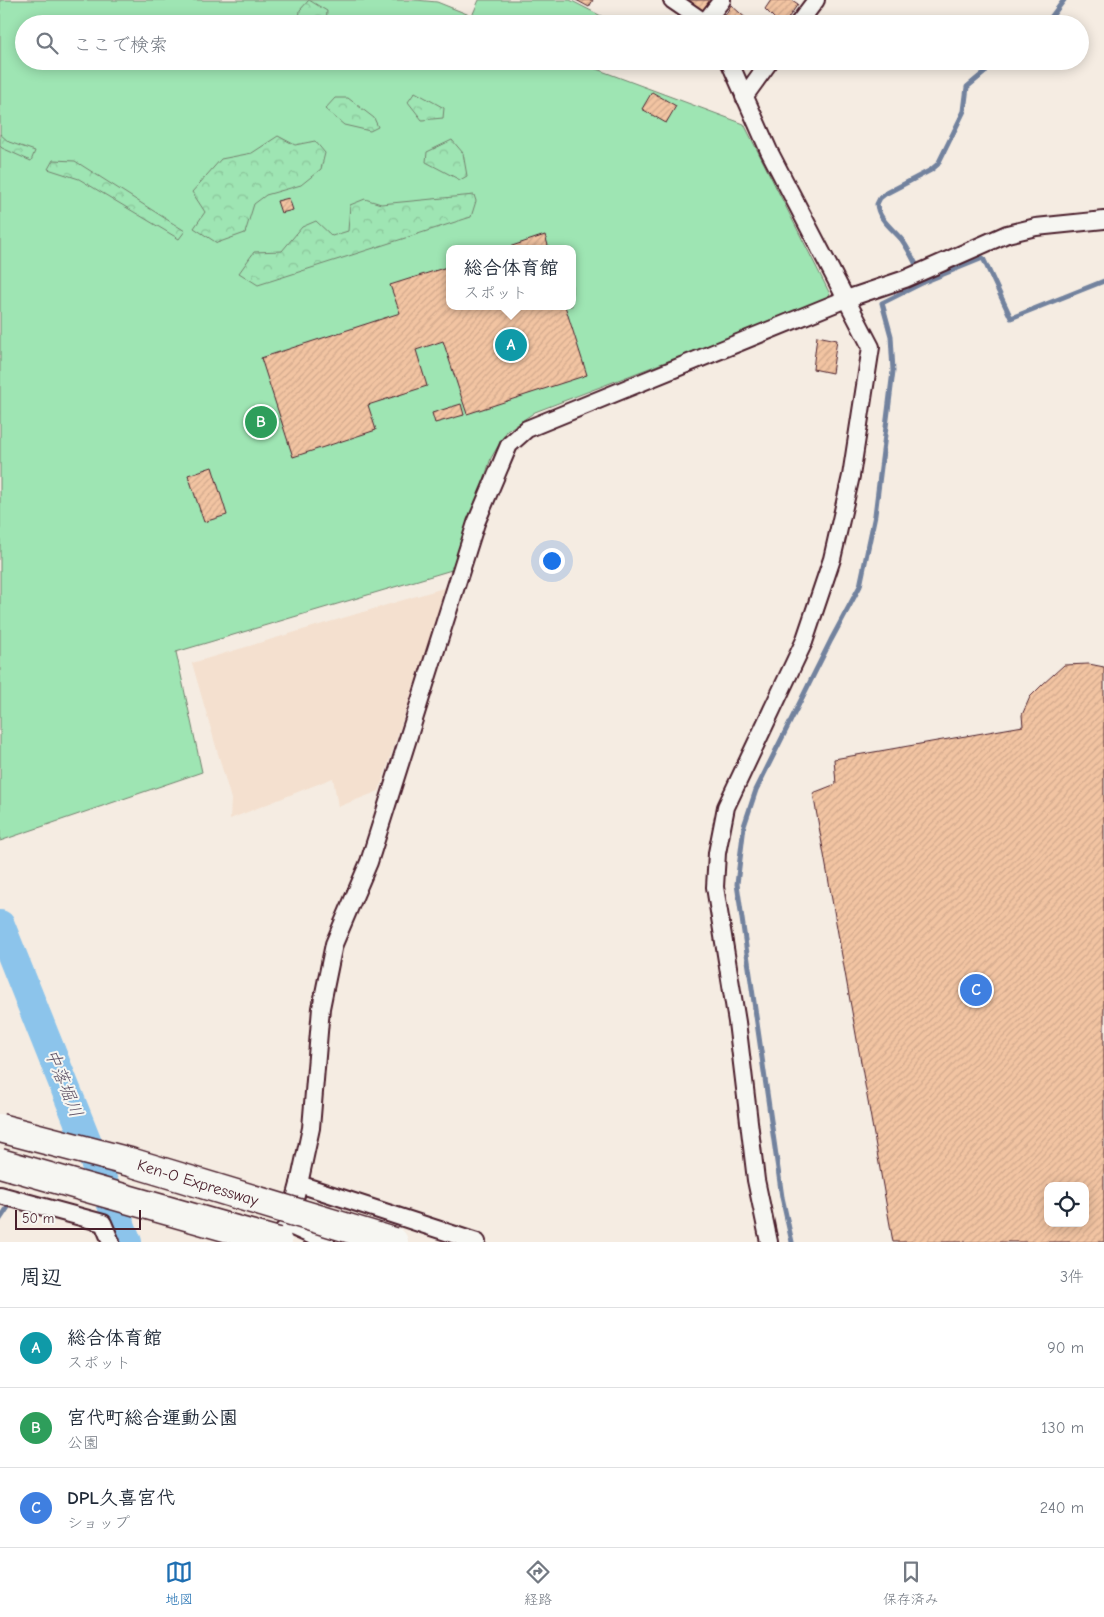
<!DOCTYPE html>
<html lang="ja">
<meta charset="utf-8">
<style>
body{margin:0;font-family:"Comic Neue","Klee One",sans-serif;background:#f2f2f3;color:#1f2937}
.controls{position:absolute;right:15px;bottom:15px;display:grid;overflow:hidden;border-radius:10px;box-shadow:0 2px 12px #0003}
.controls button{width:45px;height:45px;display:grid;place-items:center;padding:0;border:0;border-bottom:1px solid #e0e1e3;background:#fff;color:#1f2937;font:25px sans-serif}
.scale{position:absolute;left:15px;bottom:12px;width:126px;box-sizing:border-box;padding-left:5px;border:2px solid #4a1f2b;border-top:0;font-size:14px;line-height:18px;white-space:nowrap;color:#4a1f2b;-webkit-text-stroke:4px #f6f6f2;paint-order:stroke}
.you{position:absolute;left:551px;top:560px;width:18px;height:18px;margin:-12px;border:4px solid #fff;border-radius:50%;background:#1a73e8;box-shadow:0 0 0 8px #1a73e833}
.badge{display:grid;place-items:center;width:32px;height:32px;border-radius:50%;background:#1f6fb2;color:#fff;font-size:16px;font-weight:700}
.pin{position:absolute;translate:-50% -50%;border:2px solid #fff;box-shadow:0 1px 5px #0006}
.popup{position:absolute;left:446px;top:245px;width:130px;height:65px;box-sizing:border-box;display:grid;place-content:center;border-radius:10px;background:#fff;filter:drop-shadow(0 1px 4px #0005);font-size:16px;white-space:nowrap;color:#747a83}
.popup b{font-size:19px;color:#1f2937}
.popup::after{content:'';position:absolute;left:50%;top:100%;margin-left:-10px;border:10px solid transparent;border-top-color:#fff}
.list{margin:0;padding:0;list-style:none}
h2{display:flex;justify-content:space-between;align-items:center;height:65px;margin:0;padding:0 20px;font-size:21px}
h2 small{font-size:16px;font-weight:400;color:#747a83}
.list li{display:grid;grid-template-columns:32px 1fr auto;gap:15px;align-items:center;box-sizing:border-box;height:80px;padding:0 20px;border-top:1px solid #e0e1e3}
.list b{display:block;font-size:19px;white-space:nowrap}
.list p{margin:0;font-size:16px;white-space:nowrap;color:#747a83}
.list em{font-size:16px;font-style:normal;color:#747a83}
.icon{flex:none;width:28px;height:28px;fill:none;stroke:currentColor;stroke-width:2;stroke-linecap:round;stroke-linejoin:round}
.map{position:relative;flex:none;width:1104px;height:1242px;overflow:hidden}
.search{position:absolute;background:#fff;box-shadow:0 2px 12px #0003;left:15px;right:15px;top:15px;height:55px;display:flex;align-items:center;gap:12px;box-sizing:border-box;padding:0 18px;border-radius:28px;color:#747a83;font-size:19px}
.sheet{height:305px;background:#fff}
nav{display:flex;justify-content:space-around;align-items:center;box-sizing:border-box;height:70px;border-top:1px solid #e0e1e3;background:#fff;font-size:14px;color:#747a83}
nav a{display:grid;justify-items:center;gap:2px}
nav .on{color:#1f6fb2}
.map>svg:first-child{display:block}
.built{fill:#f4e0cf}
.green{fill:#9ee5b3;stroke:#74826f;fill-rule:evenodd}
.forest{fill:url(#forest-crowns);stroke:#74826f}
.lines{fill:none;stroke-linecap:round;stroke-linejoin:round}
.stream{stroke:#72829e;stroke-width:5}
.river{stroke:#8cc4eb;stroke-width:30}
.building{fill:url(#building-hatch);stroke:#4a1f2b;fill-rule:evenodd}
.street-casing{stroke:#4a1f2b;stroke-width:20}
.street{stroke:#f6f6f2;stroke-width:16}
.highway-bridge-casing{stroke:#4a1f2b;stroke-width:31;stroke-linecap:butt}
.highway-bridge{stroke:#f6f6f2;stroke-width:28}
.labels{text-anchor:middle;stroke-width:4;stroke-linejoin:round;paint-order:stroke}
.street-label{font-size:16px;fill:#4a1f2b;stroke:#f6f6f2}
.water-label{font-size:18px;font-style:italic;fill:#5e5165;stroke:#f6f6f2}
</style>
<div class="map">
<svg width="1104" height="1242" viewBox="0 0 1104 1242">
<defs>
<pattern id="forest-crowns" width="20" height="18" patternUnits="userSpaceOnUse" patternTransform="scale(1.25)"><rect width="20" height="18" fill="#9ee5b3"/><path d="M2 6a3 3 0 1 1 6 0M12 15a3 3 0 1 1 6 0" fill="none" stroke="#8ac49a"/></pattern>
<pattern id="building-hatch" width="6" height="6" patternUnits="userSpaceOnUse" patternTransform="scale(1.25)"><rect width="6" height="6" fill="#f2c4a2"/><path d="M-1 1l2-2M0 6l6-6M5 7l2-2" fill="none" stroke="#d1a88c"/></pattern>
</defs>
<rect width="100%" height="100%" fill="#f5ece2"/>
<filter id="ink" filterUnits="userSpaceOnUse"><feTurbulence type="fractalNoise" baseFrequency=".02" numOctaves="2"/><feDisplacementMap in="SourceGraphic" scale="10" xChannelSelector="R" yChannelSelector="G"/><feConvolveMatrix kernelMatrix="1 2 1 2 8 2 1 2 1" color-interpolation-filters="sRGB"/></filter>
<g filter="url(#ink)">
<path class="built" d="M447 587 379 791 338 807 333 778 230 819 231 799 192 663Z"/>
<path class="green" d="M0 0H416L437 2 472 16 479 0H570L605 18 603 24H24V61H592L591 67 744 124 830 294 824 301 535 412 507 431 491 458 455 569 176 652 202 772 0 841ZM450 249H572V306H450Z"/>
<g class="forest">
<path d="M309 0 327 11 326 24H303L299 22 300 10Z"/>
<path d="M415 92 444 108 443 118 422 120 408 102Z"/>
<path d="M335 98H348L374 118 378 127 370 131 344 125 325 109Z"/>
<path d="M0 134 9 142 35 151 31 161 2 148 0 146Z"/>
<path d="M278 136 295 145 315 141 325 153 321 169 301 185 266 195 254 204 245 233 217 243 194 228 205 212 192 192 221 159 252 153Z"/>
<path d="M452 140 463 153 467 176 460 180 426 162 427 152Z"/>
<path d="M53 160 75 161 185 231 179 239 79 179 48 169Z"/>
<path d="M474 195 476 201 471 217 258 285 239 273 254 252 282 251 302 227 316 221 332 236 348 231 350 205 365 199 381 204Z"/>
</g>
<g class="lines">
<g class="stream">
<path d="M1046 24 1064 0"/>
<path d="M924 282 983 258 1011 318 1104 281"/>
<path d="M0 1219 10 1204"/>
<path d="M792 1242 782 1197 737 884 744 826 756 790 831 640 860 586 875 515 893 371 891 336 882 303 924 282C918 268 911 253 902 240 893 229 878 219 877 204L880 198 885 194 931 170 938 164 964 111 967 87 985 72 990 61"/>
</g>
<path class="river" d="M0 925 127 1242"/>
</g>
<g class="building">
<path d="M576 0H593L589 7Z"/>
<path d="M683 0H714L705 13Z"/>
<path d="M771 0H792L798 4 784 24H780L765 9Z"/>
<path d="M731 5 749 21 747 24 721 23Z"/>
<path d="M652 92 676 106 666 123 642 109Z"/>
<path d="M289 198 293 210 281 213 277 201Z"/>
<path d="M545 235 549 249H503Z"/>
<path d="M450 266V306H509L510 310 521 306H565L587 375 467 414 443 341 416 350 427 386 368 405 376 430 293 457 261 358 400 313 390 285Z"/>
<path d="M817 336 837 340 832 373 813 369Z"/>
<path d="M461 404 464 415 435 423 432 413Z"/>
<path d="M212 467 227 515 204 522 188 475Z"/>
<path d="M1089 664 1104 667V1242H893L813 793 836 784 834 759 1023 726 1022 715 1030 697 1043 684 1064 665ZM1048 1186H1085V1223H1048Z"/>
</g>
<g class="lines">
<defs>
<g id="street">
<path d="M672 0 707 24"/>
<path d="M705 22 722 0"/>
<path d="M798 24 816 0"/>
<path d="M729 61 769 151 871 347 851 476 832 559 804 642 726 807 717 853 715 887 737 1022 756 1180 769 1242"/>
<path d="M744 97 770 61"/>
<path d="M299 1184 477 1242"/>
<path d="M0 1195 103 1223 111 1242"/>
<path d="M288 1225 326 1242"/>
<path d="M273 1242 288 1225 299 1184 311 1128 321 1008 334 944 369 862 476 523 509 445 527 429 846 299 905 279 1007 234 1036 227 1104 220"/>
</g>
</defs>
<use href="#street" class="street-casing"/>
<use href="#street" class="street"/>
<defs>
<g id="highway-bridge">
<path d="M0 1128 130 1162 394 1242"/>
<path d="M0 1163 278 1242"/>
</g>
</defs>
<use href="#highway-bridge" class="highway-bridge-casing"/>
<use href="#highway-bridge" class="highway-bridge"/>
</g>
</g>
<g class="labels">
<g class="street-label">
<text transform="translate(198 1182) rotate(17)" y="6">Ken-O Expressway</text>
</g>
<g class="water-label">
<text transform="translate(64 1083) rotate(68)" y="6">中落堀川</text>
</g>
</g>
</svg>
<div class="controls">
<button><svg class="icon" aria-label="locate" viewBox="0 0 24 24"><circle cx="12" cy="12" r="6"/><path d="M12 2v4M12 18v4M2 12h4M18 12h4"/></svg></button>
</div>
<div class="scale">50 m</div>
<div class="you"></div>
<div class="pin badge" style="left:511px;top:345px;background:#0f9aa8">A</div>
<div class="popup"><b>総合体育館</b>スポット</div>
<div class="pin badge" style="left:261px;top:422px;background:#2e9e5b">B</div>
<div class="pin badge" style="left:976px;top:990px;background:#3f7fe0">C</div>
<div class="search"><svg class="icon" aria-label="search" viewBox="0 0 24 24"><circle cx="10" cy="10" r="6"/><path d="M15 15l6 6"/></svg>ここで検索</div>
</div>
<section class="sheet">
<h2>周辺<small>3件</small></h2>
<ul class="list">
<li><span class="badge" style="background:#0f9aa8">A</span><div><b>総合体育館</b><p>スポット</p></div><em>90 m</em></li>
<li><span class="badge" style="background:#2e9e5b">B</span><div><b>宮代町総合運動公園</b><p>公園</p></div><em>130 m</em></li>
<li><span class="badge" style="background:#3f7fe0">C</span><div><b>DPL久喜宮代</b><p>ショップ</p></div><em>240 m</em></li>
</ul>
</section>
<nav>
<a class="on"><svg class="icon" aria-label="map" viewBox="0 0 24 24"><path d="M3 6l6-2 6 2 6-2v14l-6 2-6-2-6 2zM9 4v14M15 6v14"/></svg>地図</a>
<a><svg class="icon" aria-label="directions" viewBox="0 0 24 24"><path d="M12 3l9 9-9 9-9-9zM9 14v-3h6M13 9l2 2-2 2"/></svg>経路</a>
<a><svg class="icon" aria-label="saved" viewBox="0 0 24 24"><path d="M7 4h10v16l-5-4-5 4z"/></svg>保存済み</a>
</nav>
